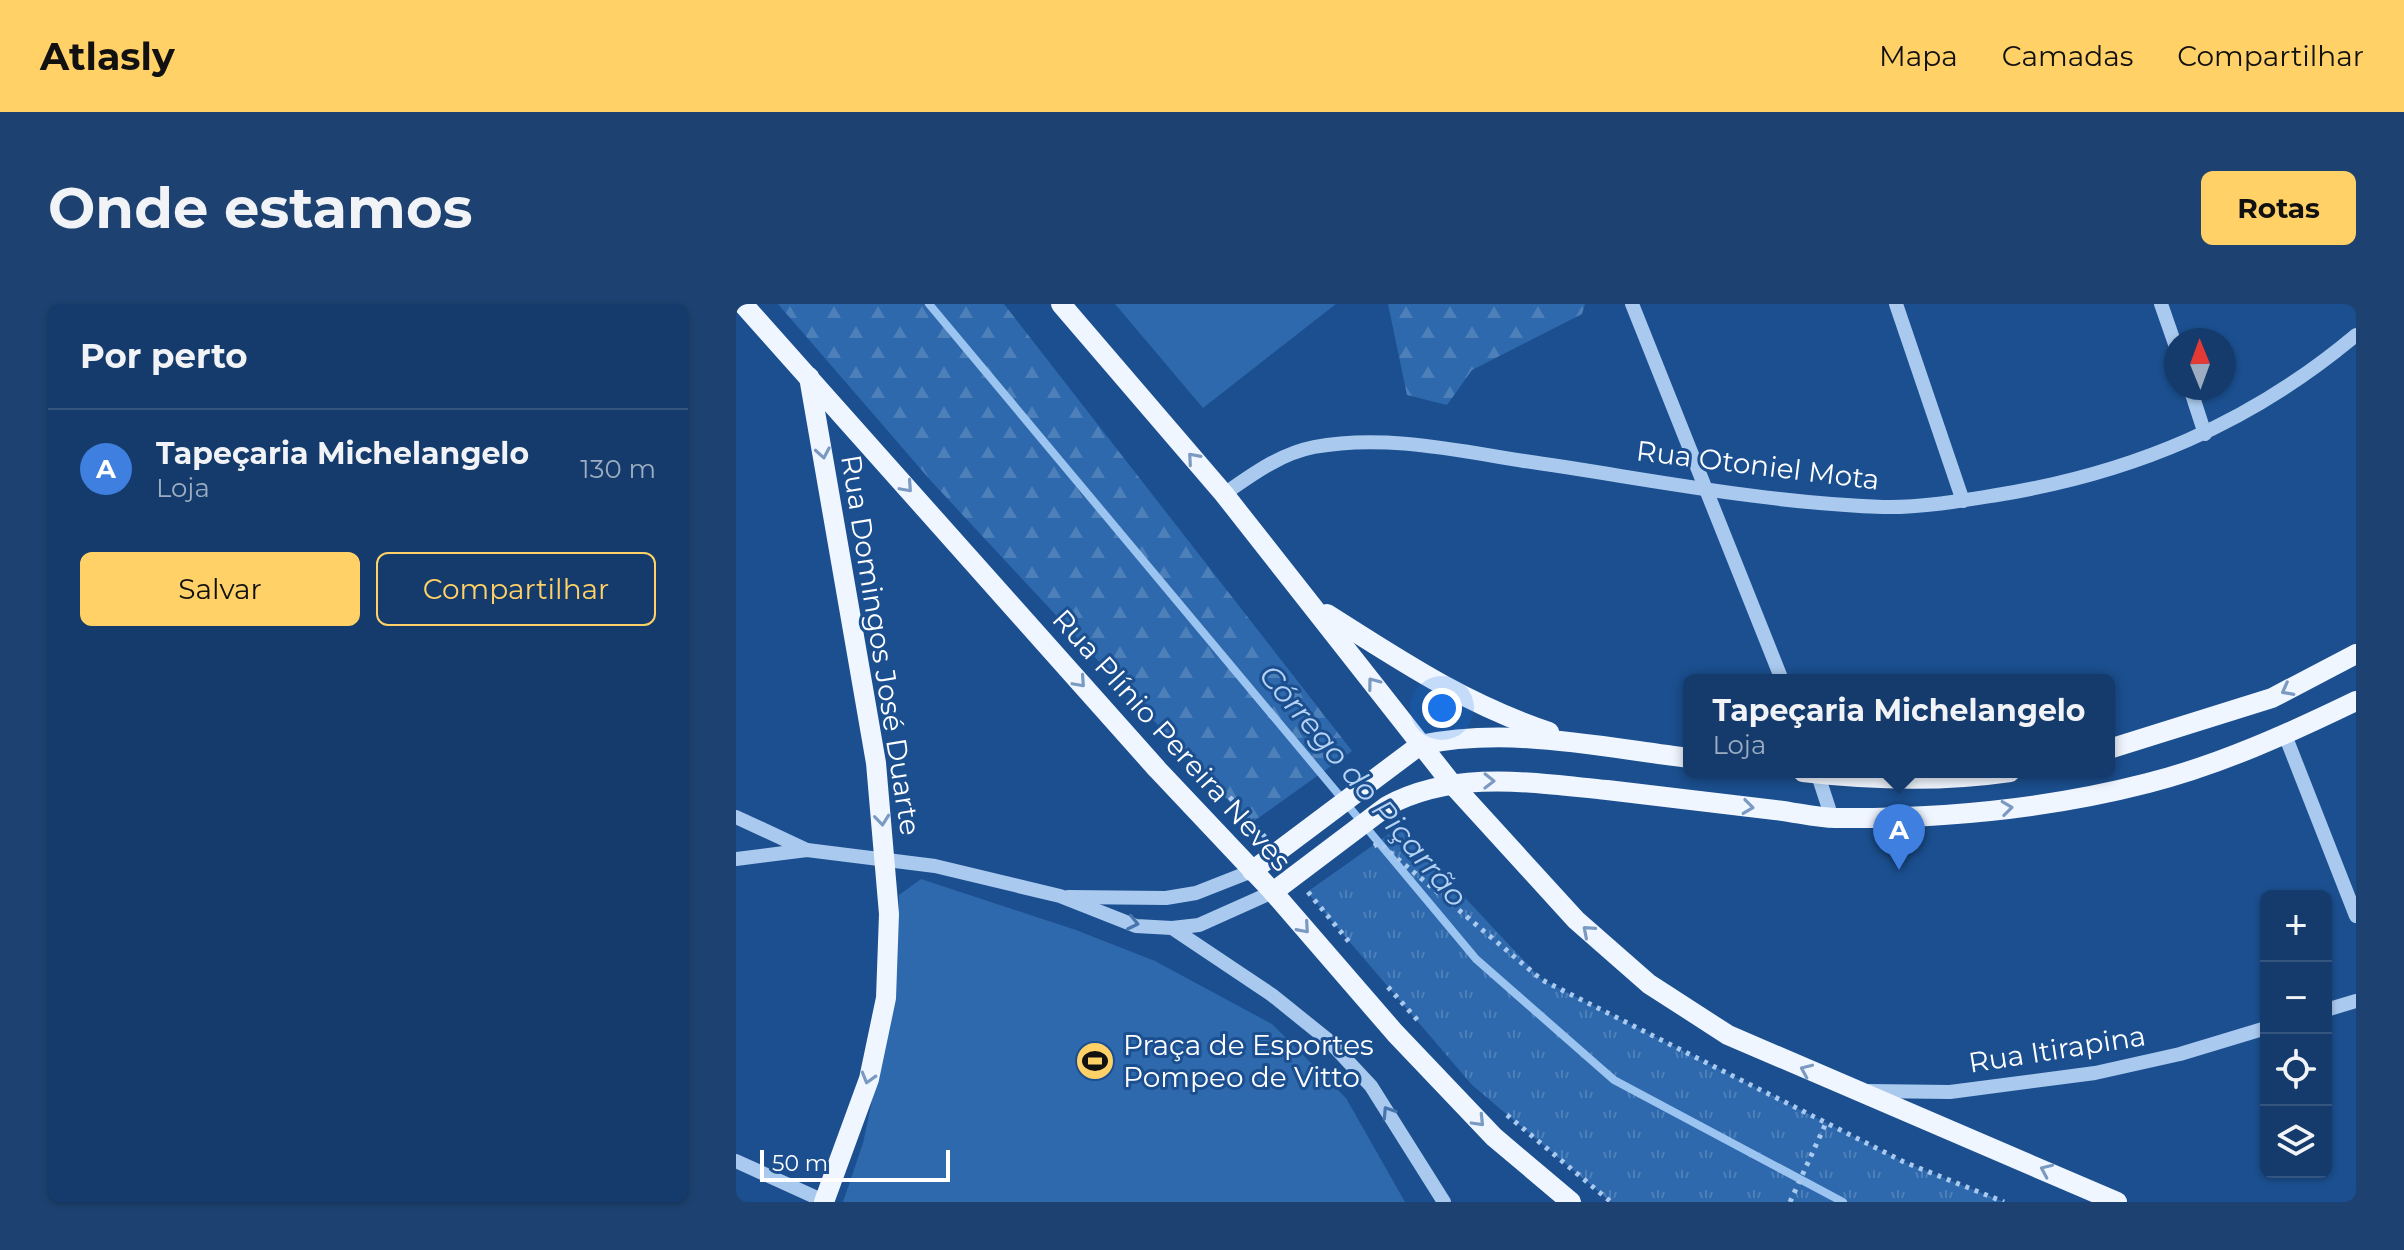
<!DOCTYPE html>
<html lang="pt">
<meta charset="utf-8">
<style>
body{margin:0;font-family:Montserrat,sans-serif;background:#1d4271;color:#f1f3f6}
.controls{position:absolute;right:24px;bottom:24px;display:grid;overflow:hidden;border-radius:12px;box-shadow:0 2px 6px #0004}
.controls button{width:72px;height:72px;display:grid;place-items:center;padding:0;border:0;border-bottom:2px solid #33557e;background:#143b6b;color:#f1f3f6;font:40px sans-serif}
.compass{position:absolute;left:1428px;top:24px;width:72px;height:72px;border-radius:50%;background:#143b6b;box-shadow:0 2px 6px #0004;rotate:359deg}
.scale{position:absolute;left:24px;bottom:20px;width:190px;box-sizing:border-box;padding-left:8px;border:4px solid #fff;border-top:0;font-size:22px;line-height:28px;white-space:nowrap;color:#fff;-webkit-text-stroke:6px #1b4f8f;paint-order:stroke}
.you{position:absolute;left:706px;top:404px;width:28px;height:28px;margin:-20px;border:6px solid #fff;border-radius:50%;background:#1a73e8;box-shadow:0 0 0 12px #1a73e833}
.badge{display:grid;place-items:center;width:52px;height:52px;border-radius:50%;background:#ffd166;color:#fff;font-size:26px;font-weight:700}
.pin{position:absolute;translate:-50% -66px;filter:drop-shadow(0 2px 4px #0008)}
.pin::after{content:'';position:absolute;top:42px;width:28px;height:24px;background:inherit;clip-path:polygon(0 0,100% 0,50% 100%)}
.popup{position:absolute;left:947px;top:370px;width:432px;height:104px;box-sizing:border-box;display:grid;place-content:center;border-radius:12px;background:#143b6b;filter:drop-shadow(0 2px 6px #0005);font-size:26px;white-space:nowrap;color:#9dadc1}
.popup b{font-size:30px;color:#f1f3f6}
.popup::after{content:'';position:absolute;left:50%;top:100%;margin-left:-16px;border:16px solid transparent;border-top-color:#143b6b}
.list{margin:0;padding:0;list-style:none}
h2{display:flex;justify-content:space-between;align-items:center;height:104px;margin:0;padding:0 32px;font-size:34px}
h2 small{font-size:26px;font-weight:400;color:#9dadc1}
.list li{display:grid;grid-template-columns:52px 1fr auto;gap:24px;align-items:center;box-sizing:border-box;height:120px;padding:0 32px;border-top:2px solid #33557e}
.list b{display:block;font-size:30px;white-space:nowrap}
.list p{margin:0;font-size:26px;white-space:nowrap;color:#9dadc1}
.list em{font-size:26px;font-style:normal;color:#9dadc1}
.actions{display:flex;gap:16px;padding:24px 32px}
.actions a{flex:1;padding:18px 0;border:2px solid #ffd166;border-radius:12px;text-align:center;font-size:28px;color:#ffd166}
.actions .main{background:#ffd166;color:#111}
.icon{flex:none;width:44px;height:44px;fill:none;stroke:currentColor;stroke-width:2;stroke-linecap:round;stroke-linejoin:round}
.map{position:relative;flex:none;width:1620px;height:898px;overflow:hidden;border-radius:12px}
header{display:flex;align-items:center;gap:48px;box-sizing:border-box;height:112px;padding:0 40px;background:#ffd166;color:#111}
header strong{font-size:38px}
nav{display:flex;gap:44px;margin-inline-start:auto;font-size:28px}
.intro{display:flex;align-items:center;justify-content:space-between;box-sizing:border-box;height:192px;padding:0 48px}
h1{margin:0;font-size:56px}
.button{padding:20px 36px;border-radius:12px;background:#ffd166;color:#111;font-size:28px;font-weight:700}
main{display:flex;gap:48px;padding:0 48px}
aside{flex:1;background:#143b6b;border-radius:12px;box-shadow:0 2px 6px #0004}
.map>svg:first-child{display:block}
.grass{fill:url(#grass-tufts)}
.forest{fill:url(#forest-firs)}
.garden{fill:#2e69ad}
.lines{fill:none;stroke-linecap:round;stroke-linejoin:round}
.stream{stroke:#9cc4f0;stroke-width:8}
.path{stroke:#a9c9ee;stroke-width:5;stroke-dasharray:4 6;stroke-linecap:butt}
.minor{stroke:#a9c9ee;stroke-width:14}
.major{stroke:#f0f6ff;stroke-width:20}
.oneway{stroke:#7b9ac1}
.oneway2{stroke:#4674ac}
.labels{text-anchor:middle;stroke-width:6;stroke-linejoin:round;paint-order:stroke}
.street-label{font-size:28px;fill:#fff;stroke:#1b4f8f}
.poi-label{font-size:28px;fill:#fff;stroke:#1b4f8f;text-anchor:start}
.water-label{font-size:30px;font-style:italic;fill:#b5d3f5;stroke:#1b4f8f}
</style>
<header>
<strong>Atlasly</strong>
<nav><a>Mapa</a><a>Camadas</a><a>Compartilhar</a></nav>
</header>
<div class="intro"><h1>Onde estamos</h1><a class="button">Rotas</a></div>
<main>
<aside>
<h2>Por perto<small></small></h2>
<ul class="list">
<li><span class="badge" style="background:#3f7fe0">A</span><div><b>Tapeçaria Michelangelo</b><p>Loja</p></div><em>130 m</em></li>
</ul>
<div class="actions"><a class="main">Salvar</a><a>Compartilhar</a></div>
</aside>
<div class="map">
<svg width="1620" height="898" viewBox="0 0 1620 898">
<defs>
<pattern id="grass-tufts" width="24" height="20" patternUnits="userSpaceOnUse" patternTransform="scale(2)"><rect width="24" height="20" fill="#2e69ad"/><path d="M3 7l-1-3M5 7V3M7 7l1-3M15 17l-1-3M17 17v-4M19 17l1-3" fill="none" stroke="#4d80b9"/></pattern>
<pattern id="forest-firs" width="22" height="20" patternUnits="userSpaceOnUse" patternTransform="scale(2)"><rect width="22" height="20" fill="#2e69ad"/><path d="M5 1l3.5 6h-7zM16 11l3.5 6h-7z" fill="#4d80b9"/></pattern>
</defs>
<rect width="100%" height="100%" fill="#1b4f8f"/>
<path class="grass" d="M663 523 806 676 1168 858 1268 898H875L736 781 571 588Z"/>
<g class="forest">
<path d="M42 0H268L616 447 514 520 196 178Z"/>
<path d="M652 0H849L846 10 736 66 711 101 671 91Z"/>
</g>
<g class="garden">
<path d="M379 0H600L467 104Z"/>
<path d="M185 575 340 626 419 657 536 720 610 794 669 898H107L127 839 159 689 163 591Z"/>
</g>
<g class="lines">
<path class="stream" d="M193 0 740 655 878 776 1107 898"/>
<g class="path">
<path d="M460 472 491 490 529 533"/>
<path d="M638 542 643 539 806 676 1168 858 1268 898"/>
<path d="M572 588 614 639"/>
<path d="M652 683 685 720"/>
<path d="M771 811 875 898"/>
<path d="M1054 898 1090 819"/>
</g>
<g class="minor">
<path d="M896 0 1046 376"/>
<path d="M1160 0 1227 197"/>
<path d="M1425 0 1440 43"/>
<path d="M1454 84 1469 130"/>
<path d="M488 190C516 171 543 150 578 143 647 130 719 146 788 157 907 174 1027 199 1147 203 1184 204 1224 197 1261 191 1397 169 1514 120 1620 31"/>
<path d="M1549 431 1620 612"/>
<path d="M1081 468 1096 514"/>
<path d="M0 513 71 546"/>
<path d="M0 555 71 546 199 562 324 592 400 622 436 624 463 621 537 588"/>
<path d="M332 593 430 594 460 589 516 567"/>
<path d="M436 624 536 691 592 736 635 782 708 898"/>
<path d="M1590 706 1620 697"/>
<path d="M1133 787 1214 788 1359 769 1444 750 1530 724"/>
<path d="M0 857 88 897"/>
</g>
<g class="major">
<path d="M7 0 421 465 537 588 659 729 758 833 835 898"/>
<path d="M325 0 488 190 716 480 840 616 913 680 992 731 1381 898"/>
<path d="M73 73 140 459 153 610 150 694 133 775 88 898"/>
<path d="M591 310C665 357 729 400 813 428"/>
<path d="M1373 445 1536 394 1620 350"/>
<path d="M1067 468C1136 476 1206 478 1274 468"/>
<path d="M516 567 684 441C773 422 864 443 953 454"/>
<path d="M537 588 651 502C720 465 797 479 871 486 927 493 983 499 1039 506 1059 508 1080 514 1099 514 1203 515 1311 505 1412 479 1483 461 1554 429 1620 397"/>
</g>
</g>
<defs><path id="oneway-chevron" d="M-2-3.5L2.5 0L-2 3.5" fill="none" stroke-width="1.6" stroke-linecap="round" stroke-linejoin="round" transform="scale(2)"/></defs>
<g class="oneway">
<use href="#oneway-chevron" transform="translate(87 149) rotate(80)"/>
<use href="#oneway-chevron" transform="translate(457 154) rotate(-131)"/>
<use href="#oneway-chevron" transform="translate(171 183) rotate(48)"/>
<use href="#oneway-chevron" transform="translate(344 378) rotate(48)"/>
<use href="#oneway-chevron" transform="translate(637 379) rotate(-127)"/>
<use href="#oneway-chevron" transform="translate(1551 386) rotate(152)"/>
<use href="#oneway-chevron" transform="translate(753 477) rotate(1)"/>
<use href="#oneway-chevron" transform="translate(1012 503) rotate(7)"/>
<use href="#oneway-chevron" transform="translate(1271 504) rotate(-7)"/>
<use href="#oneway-chevron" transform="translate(146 516) rotate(84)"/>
<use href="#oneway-chevron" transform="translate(568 624) rotate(49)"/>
<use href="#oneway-chevron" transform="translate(852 627) rotate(-139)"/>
<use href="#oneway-chevron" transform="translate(1070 766) rotate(-156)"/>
<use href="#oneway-chevron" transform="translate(132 774) rotate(106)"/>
<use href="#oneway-chevron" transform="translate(743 817) rotate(46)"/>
<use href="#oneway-chevron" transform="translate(1310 866) rotate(-156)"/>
</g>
<g class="oneway2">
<use href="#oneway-chevron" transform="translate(397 619) rotate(12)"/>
<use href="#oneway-chevron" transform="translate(652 808) rotate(-123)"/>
</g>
<defs>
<symbol id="stadium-disc" viewBox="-11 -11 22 22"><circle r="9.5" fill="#ffd166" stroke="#1b4f8f"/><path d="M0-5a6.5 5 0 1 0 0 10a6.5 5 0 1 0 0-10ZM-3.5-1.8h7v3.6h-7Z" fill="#111"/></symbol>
</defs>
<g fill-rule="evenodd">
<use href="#stadium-disc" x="337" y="735" width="44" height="44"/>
</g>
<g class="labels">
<g class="street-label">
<text transform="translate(1022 161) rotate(7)" y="10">Rua Otoniel Mota</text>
<text transform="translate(145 341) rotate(81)" y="10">Rua Domingos José Duarte</text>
<text transform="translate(436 436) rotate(48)" y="10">Rua Plínio Pereira Neves</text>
<text transform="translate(1321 745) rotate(-9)" y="10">Rua Itirapina</text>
</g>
<g class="poi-label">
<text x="387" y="751">Praça de Esportes<tspan x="387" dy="32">Pompeo de Vitto</tspan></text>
</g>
<g class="water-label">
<text transform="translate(627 482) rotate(50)" y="10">Córrego do Piçarrão</text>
</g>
</g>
</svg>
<div class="controls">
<button>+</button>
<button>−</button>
<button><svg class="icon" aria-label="locate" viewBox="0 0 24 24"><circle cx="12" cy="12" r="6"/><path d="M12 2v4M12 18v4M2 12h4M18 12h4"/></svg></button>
<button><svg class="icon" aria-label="layers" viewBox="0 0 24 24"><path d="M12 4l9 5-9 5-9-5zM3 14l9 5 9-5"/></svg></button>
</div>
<svg class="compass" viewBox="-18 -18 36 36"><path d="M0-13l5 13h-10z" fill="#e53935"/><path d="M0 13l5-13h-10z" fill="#9dadc1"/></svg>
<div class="scale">50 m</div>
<div class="you"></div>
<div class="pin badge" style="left:1163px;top:566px;background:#3f7fe0">A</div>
<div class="popup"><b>Tapeçaria Michelangelo</b>Loja</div>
</div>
</main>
